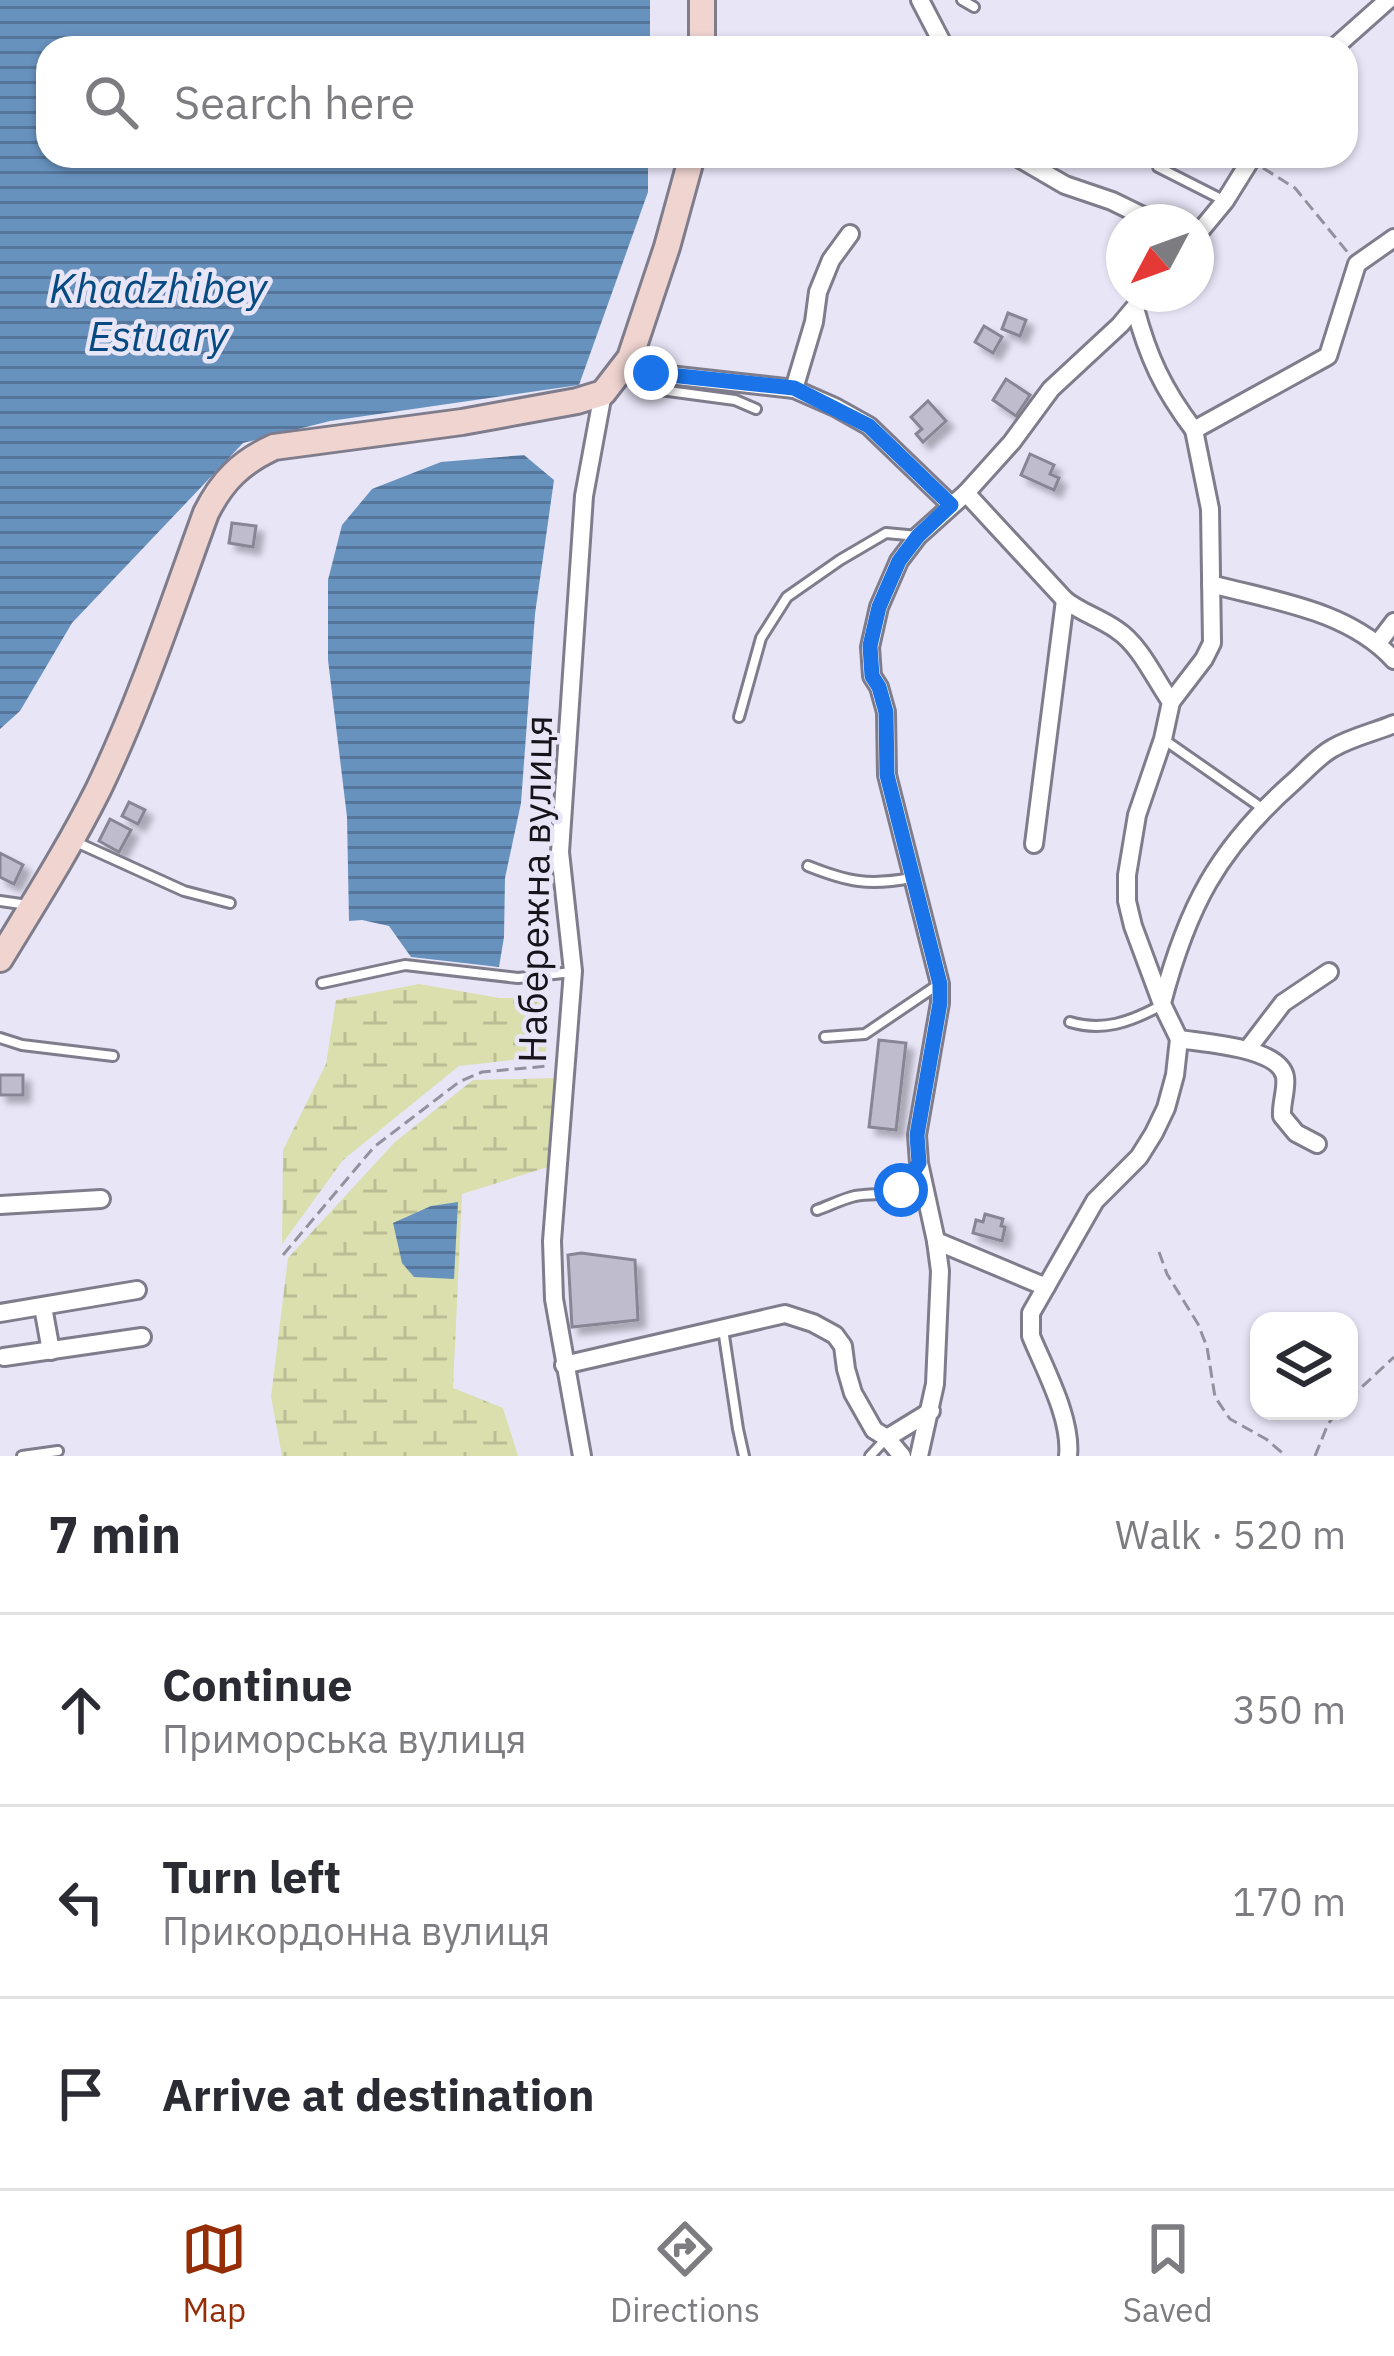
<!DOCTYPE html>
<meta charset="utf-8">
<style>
body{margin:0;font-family:"IBM Plex Sans",sans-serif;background:#f2f2f3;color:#2b2b33}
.controls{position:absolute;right:36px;bottom:36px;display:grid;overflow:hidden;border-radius:24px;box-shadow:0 3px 9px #0004}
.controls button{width:108px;height:108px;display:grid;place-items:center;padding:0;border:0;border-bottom:3px solid #e1e1e2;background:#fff;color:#2b2b33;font:60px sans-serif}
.compass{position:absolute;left:1106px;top:204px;width:108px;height:108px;border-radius:50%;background:#fff;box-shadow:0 3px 9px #0004;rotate:229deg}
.stop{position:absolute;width:36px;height:36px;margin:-27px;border:9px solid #1a73e8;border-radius:50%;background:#fff}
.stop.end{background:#1a73e8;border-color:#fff;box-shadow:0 3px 12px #0008}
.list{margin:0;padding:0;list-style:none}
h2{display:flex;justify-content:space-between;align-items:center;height:156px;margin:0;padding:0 48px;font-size:51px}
h2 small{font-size:39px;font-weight:400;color:#7c7c81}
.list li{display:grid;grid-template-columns:78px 1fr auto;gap:36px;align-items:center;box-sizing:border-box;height:192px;padding:0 48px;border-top:3px solid #e1e1e2}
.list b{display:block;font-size:45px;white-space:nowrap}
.list p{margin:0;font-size:39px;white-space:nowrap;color:#7c7c81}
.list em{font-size:39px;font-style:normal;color:#7c7c81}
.icon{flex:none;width:66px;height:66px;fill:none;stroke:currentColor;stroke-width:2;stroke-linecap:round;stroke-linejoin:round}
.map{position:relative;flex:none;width:1394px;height:1456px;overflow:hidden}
.search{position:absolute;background:#fff;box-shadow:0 3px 9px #0004;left:36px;right:36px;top:36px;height:132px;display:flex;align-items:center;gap:30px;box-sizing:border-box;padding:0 42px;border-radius:36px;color:#7c7c81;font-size:45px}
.sheet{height:732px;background:#fff}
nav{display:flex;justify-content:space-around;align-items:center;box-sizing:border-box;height:168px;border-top:3px solid #e1e1e2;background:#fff;font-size:33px;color:#7c7c81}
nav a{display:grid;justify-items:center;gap:6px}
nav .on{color:#952e07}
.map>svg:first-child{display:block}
.wetland{fill:url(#wetland-marsh)}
.water{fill:url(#water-rules)}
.building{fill:#bfbccd;stroke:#888595;stroke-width:3;filter:url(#shadow)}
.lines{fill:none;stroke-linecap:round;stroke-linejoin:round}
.lane-casing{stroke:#7f7c8c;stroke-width:14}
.street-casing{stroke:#7f7c8c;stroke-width:22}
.secondary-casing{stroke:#7f7c8c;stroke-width:30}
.path{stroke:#93919e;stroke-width:3;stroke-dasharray:12 6;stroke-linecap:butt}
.lane{stroke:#fff;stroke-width:8}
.street{stroke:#fff;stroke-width:16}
.secondary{stroke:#efd4d0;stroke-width:24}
.route{stroke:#1a73e8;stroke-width:15}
.labels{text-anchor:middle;stroke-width:9;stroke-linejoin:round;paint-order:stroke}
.street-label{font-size:39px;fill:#16141a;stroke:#e8e5f7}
.water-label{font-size:42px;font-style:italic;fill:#064a81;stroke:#e8e5f7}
</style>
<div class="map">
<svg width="1394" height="1456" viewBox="0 0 1394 1456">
<defs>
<pattern id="wetland-marsh" width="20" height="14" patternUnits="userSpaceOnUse" patternTransform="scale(3)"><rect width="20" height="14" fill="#dbdfae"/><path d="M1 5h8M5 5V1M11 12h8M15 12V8" fill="none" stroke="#bbbe95"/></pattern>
<pattern id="water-rules" width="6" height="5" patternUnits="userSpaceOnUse" patternTransform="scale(3)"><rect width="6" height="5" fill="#6892be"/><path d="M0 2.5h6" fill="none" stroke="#55769a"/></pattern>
<filter id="shadow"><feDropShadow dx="7" dy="7" stdDeviation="3" flood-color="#0004"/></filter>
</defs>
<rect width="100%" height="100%" fill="#e8e5f7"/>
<g class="wetland">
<path d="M419 984 500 998H549L546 1056 459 1066 343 1160 282 1244 283 1150 326 1064 336 1000Z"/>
<path d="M555 1078 548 1167 462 1194 453 1388 503 1408 518 1456H282L271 1397 288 1258 395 1142 473 1080Z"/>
</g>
<g class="water">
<path d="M0 0H650V48H48V156H648V192L579 385 330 421 243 443 72 623 20 711 0 729Z"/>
<path d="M524 455 554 480 535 614 521 803 505 878 504 937 499 967 411 957 389 926 362 920 349 921 347 817 328 660V580L342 525 372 489 441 462Z"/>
<path d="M458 1202 454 1279 414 1277 402 1263 393 1223 431 1206Z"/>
</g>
<g class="building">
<path d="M1008 313 1026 320 1020 336 1002 329Z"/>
<path d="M984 326 1002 337 993 353 975 342Z"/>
<path d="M1006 379 1030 395 1016 416 993 400Z"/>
<path d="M928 401 946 421 923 442 916 434 922 429 911 417Z"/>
<path d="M1030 454 1054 465 1050 474 1059 478 1054 490 1021 475Z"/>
<path d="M232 523 256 526 253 547 229 543Z"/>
<path d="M129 802 145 810 138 824 122 816Z"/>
<path d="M110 819 131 830 119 852 99 841Z"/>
<path d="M0 853 23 865 14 884 0 877Z"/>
<path d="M879 1040 906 1043 896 1130 869 1127Z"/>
<rect x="0" y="1075" width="23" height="20"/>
<path d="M985 1214 1003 1219 1001 1226 1005 1227 1002 1241 973 1233 976 1220 983 1222Z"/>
<path d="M581 1253 635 1260 638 1320 572 1327 568 1255Z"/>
</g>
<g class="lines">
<defs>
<g id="lane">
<path d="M962 0 974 7"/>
<path d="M1158 167 1225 201"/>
<path d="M628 371 653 389 735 400 756 409"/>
<path d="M739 717 761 638 787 597 840 560 886 533 918 536"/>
<path d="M1166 741 1262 808"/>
<path d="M76 842 184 891 230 903"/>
<path d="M808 866C848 882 869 886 911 878"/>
<path d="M0 901 28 905"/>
<path d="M322 983 405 965 518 978 572 972"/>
<path d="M1070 1022C1103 1032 1130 1022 1160 1006"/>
<path d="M825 1037 865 1034 939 984"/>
<path d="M0 1038 22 1045 113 1056"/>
<path d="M817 1210C829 1206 842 1199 855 1196 886 1191 896 1202 916 1170"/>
<path d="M723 1329 738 1429 744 1456"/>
<path d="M22 1456 58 1451"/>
<path d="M870 1456 885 1440"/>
</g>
<g id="street">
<path d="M920 0 945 48"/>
<path d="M1334 48 1388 0"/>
<path d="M1015 156 1065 185 1112 201 1155 222"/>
<path d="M1196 236 1225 201 1253 156"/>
<path d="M1135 308C1148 357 1163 389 1194 430"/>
<path d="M630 358 651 373 794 389 835 407 869 426 951 505"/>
<path d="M794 389 814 322 818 292 831 260 850 234"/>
<path d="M966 493 1065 600C1082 613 1100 618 1117 630 1140 645 1155 679 1171 702L1163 739 1137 815 1127 875V901L1133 926 1162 1004 1179 1039 1175 1075 1166 1108 1154 1133 1139 1157 1095 1201 1031 1313V1336C1045 1370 1072 1419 1068 1456"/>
<path d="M1211 584C1274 601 1348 610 1394 660"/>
<path d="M1378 643 1394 622"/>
<path d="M1171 702 1204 659 1212 643 1210 509 1194 430 1328 356 1357 264 1394 238"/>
<path d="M1034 844 1065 600"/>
<path d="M1162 1003C1187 908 1217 850 1291 784 1305 772 1318 756 1333 748 1352 737 1375 732 1394 724"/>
<path d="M1179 1039C1203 1043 1280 1047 1285 1077 1287 1089 1281 1103 1282 1116L1296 1133 1317 1144"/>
<path d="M1247 1050 1283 1003 1329 972"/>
<path d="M0 1205 101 1199"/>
<path d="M936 1241 1046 1287"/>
<path d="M43 1307 51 1351"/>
<path d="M0 1313 137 1290"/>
<path d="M4 1357 142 1337"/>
<path d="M564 1365 785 1314 813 1323 835 1335 843 1346 846 1369 853 1393 874 1430 887 1438 902 1456"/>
<path d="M887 1438 931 1411"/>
<path d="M582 1456 554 1299 552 1241 573 971 560 852 584 496 603 393"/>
<path d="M919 1456 935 1384 940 1271 936 1241 919 1163 917 1135 940 1003V984L887 775 886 712 879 687 872 676 870 647 879 607 899 561 918 536 966 493 1012 442 1051 389 1120 325 1146 294"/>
</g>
<g id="secondary">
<path d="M702 0V48"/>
<path d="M0 959C34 903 69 848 98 790 141 701 172 606 206 513 222 481 241 462 274 447L462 422 577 401 603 393 630 358 667 247 692 156"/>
</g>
</defs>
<use href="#lane" class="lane-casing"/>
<use href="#street" class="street-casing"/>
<use href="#secondary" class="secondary-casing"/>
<g class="path">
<path d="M1263 168 1295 188 1349 254"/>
<path d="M1159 1252 1167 1274 1198 1324 1207 1347 1215 1397 1230 1419 1266 1439 1286 1456"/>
<path d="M283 1255 374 1147 459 1082 482 1072 548 1066"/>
<path d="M1349 1399 1394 1357"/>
<path d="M1315 1456 1328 1424 1338 1411"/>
</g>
<use href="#lane" class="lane"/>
<use href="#street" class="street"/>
<use href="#secondary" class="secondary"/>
</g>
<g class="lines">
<path class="route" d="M651 373 794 388 869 426 951 505 918 536 899 561 879 607 870 646 872 676 879 687 886 712 887 775 940 984V1003L917 1135 919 1163 901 1190"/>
</g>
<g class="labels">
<g class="street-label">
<text transform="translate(535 889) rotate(-89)" y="14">Набережна вулиця</text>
</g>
<g class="water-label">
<text x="158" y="303">Khadzhibey<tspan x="158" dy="48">Estuary</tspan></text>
</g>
</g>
</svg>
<div class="controls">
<button><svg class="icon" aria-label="layers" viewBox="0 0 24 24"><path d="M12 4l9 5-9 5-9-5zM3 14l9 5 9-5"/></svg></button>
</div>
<svg class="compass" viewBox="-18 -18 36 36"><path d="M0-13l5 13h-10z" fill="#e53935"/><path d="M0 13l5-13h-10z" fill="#7c7c81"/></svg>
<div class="stop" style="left:901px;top:1190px"></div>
<div class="stop end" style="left:651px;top:373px"></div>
<div class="search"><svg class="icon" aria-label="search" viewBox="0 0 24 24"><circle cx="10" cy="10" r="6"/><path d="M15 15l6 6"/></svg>Search here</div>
</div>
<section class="sheet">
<h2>7 min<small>Walk · 520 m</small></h2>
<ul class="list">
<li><svg class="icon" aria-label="ahead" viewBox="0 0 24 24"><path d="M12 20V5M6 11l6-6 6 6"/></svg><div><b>Continue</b><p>Приморська вулиця</p></div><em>350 m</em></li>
<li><svg class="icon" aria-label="left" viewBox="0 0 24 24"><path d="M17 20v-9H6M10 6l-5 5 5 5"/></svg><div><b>Turn left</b><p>Прикордонна вулиця</p></div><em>170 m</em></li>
<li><svg class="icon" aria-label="arrive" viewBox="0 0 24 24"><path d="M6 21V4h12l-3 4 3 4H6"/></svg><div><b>Arrive at destination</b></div></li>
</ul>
</section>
<nav>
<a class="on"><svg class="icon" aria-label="map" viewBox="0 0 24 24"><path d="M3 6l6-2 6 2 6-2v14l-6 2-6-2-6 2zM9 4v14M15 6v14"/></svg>Map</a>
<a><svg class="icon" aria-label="directions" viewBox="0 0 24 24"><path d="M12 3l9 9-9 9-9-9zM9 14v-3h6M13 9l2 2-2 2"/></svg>Directions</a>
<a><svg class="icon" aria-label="saved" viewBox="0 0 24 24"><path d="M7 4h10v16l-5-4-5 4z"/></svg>Saved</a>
</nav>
